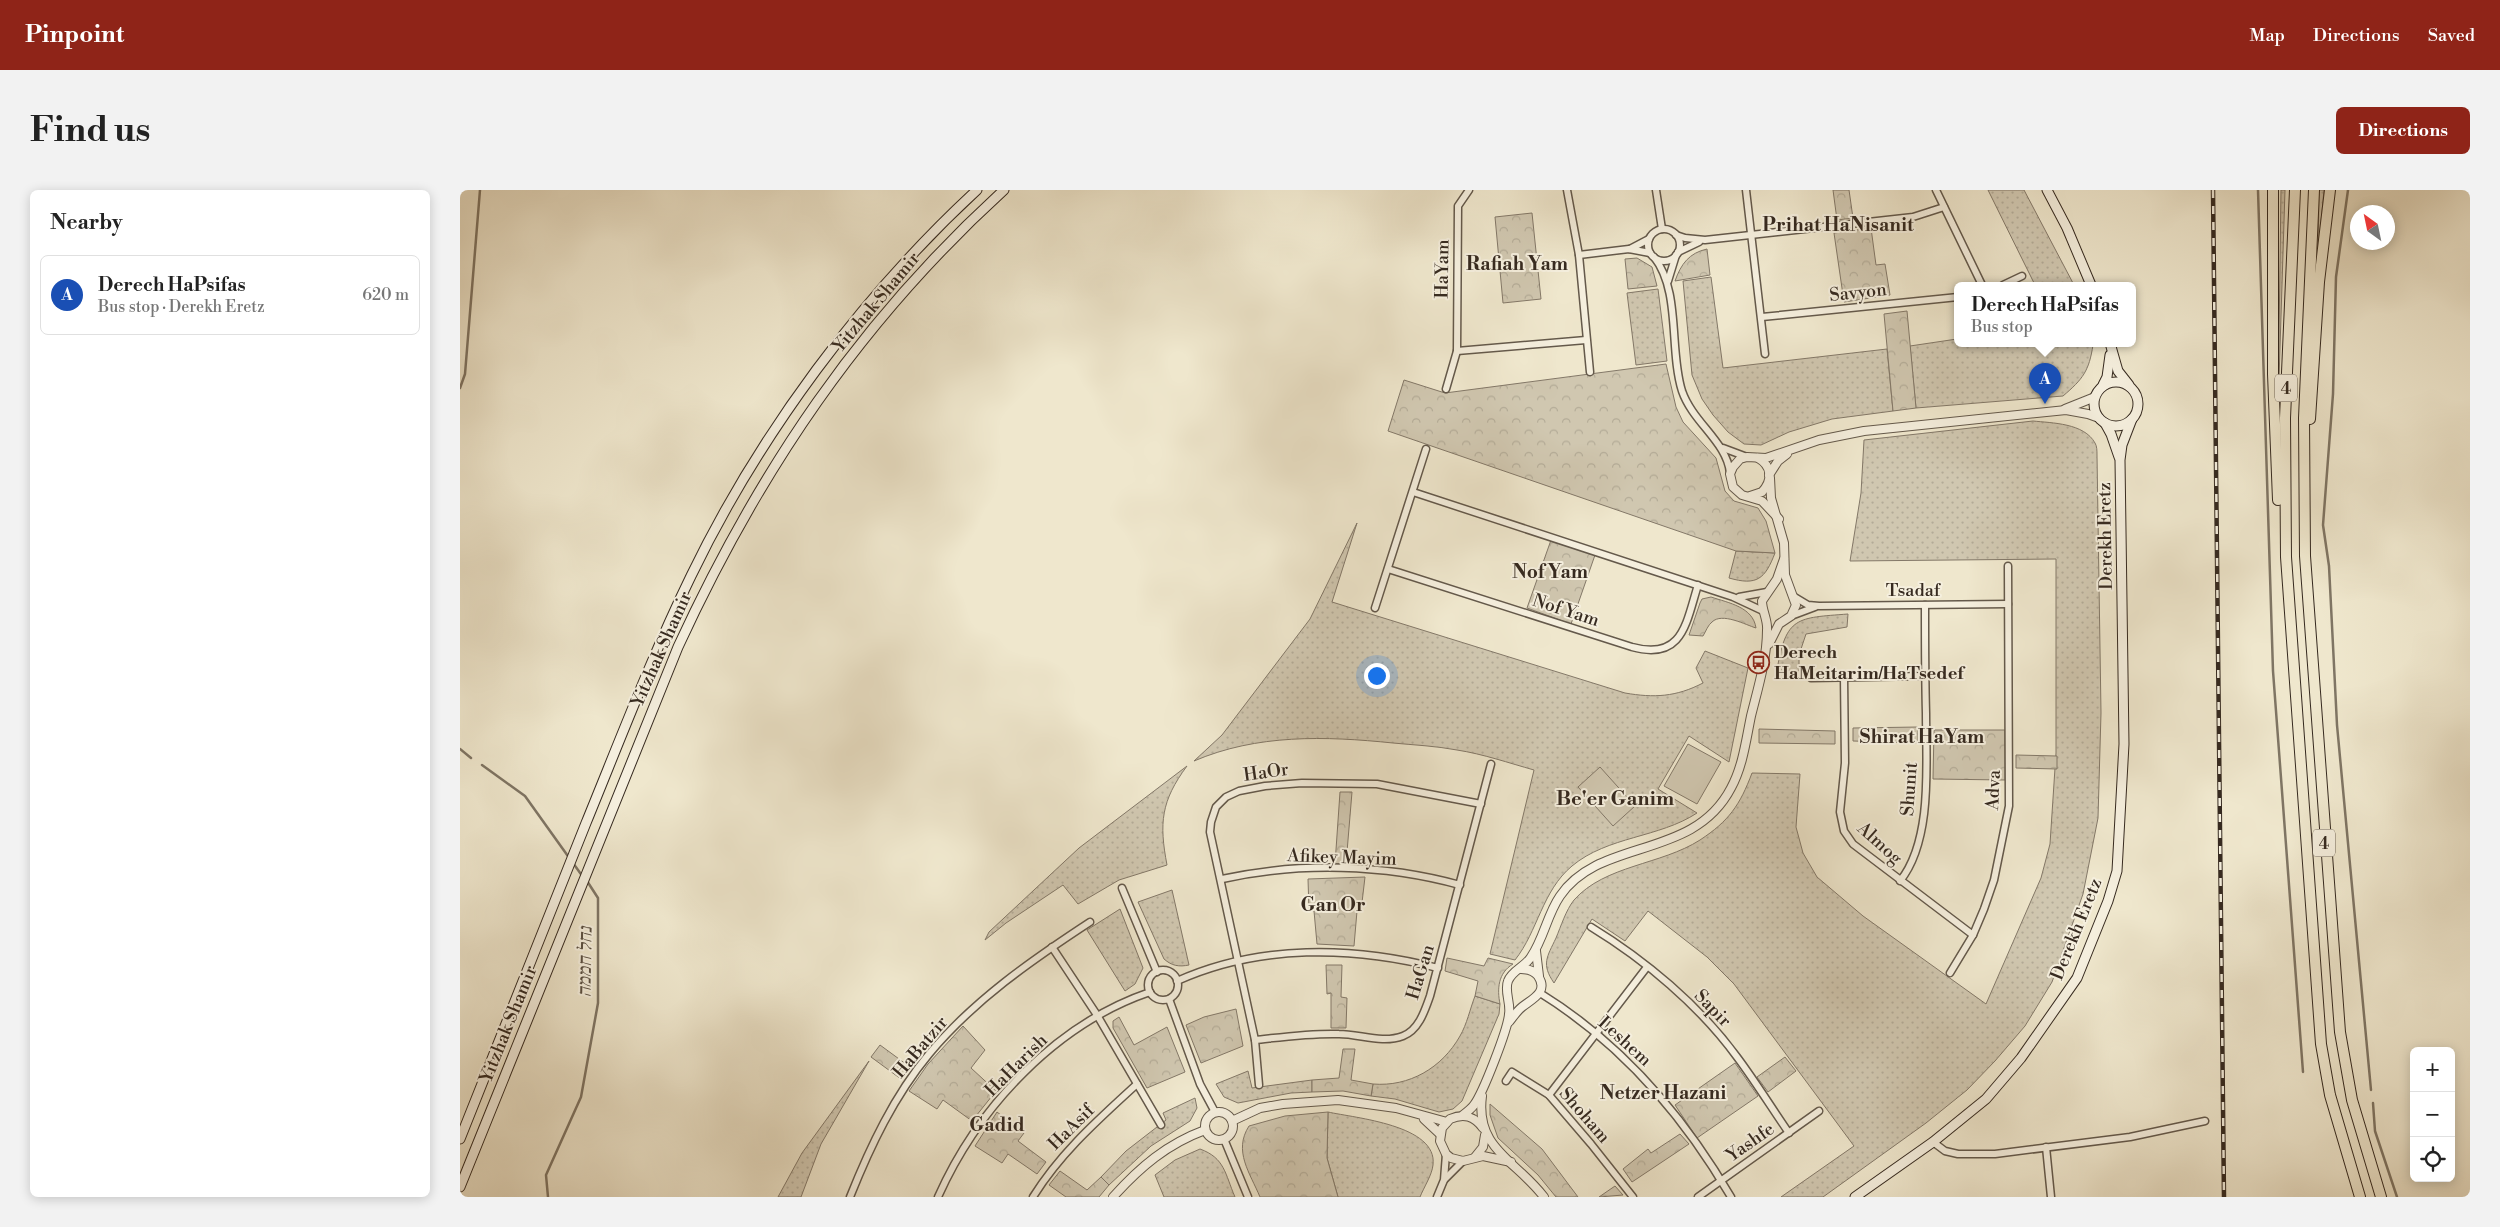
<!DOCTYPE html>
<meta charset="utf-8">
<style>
body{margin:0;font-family:"Libre Bodoni","Frank Ruhl Libre",serif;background:#f2f2f2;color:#222}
.controls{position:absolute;right:15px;bottom:15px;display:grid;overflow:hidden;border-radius:8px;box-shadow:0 2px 12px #0003}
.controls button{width:45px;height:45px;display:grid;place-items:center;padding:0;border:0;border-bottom:1px solid #e0e0e0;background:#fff;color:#222;font:25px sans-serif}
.compass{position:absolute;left:1890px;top:15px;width:45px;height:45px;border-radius:50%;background:#fff;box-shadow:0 2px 12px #0003;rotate:327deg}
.you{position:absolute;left:916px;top:485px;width:18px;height:18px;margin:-12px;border:4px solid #fff;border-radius:50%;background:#1a73e8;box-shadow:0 0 0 8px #1a73e833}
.badge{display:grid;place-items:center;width:32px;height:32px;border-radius:50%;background:#8f2418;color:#fff;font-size:16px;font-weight:700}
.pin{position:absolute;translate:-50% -41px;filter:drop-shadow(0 1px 2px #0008)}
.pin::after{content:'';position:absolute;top:26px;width:18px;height:15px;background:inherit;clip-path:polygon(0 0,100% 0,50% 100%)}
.popup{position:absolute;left:1494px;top:92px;width:182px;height:65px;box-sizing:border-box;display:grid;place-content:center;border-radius:8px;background:#fff;filter:drop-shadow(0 1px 4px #0005);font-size:16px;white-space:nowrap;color:#767676}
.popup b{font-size:19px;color:#222}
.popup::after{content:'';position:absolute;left:50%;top:100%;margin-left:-10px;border:10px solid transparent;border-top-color:#fff}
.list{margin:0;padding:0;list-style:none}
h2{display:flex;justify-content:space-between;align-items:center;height:65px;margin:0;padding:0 20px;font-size:21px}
h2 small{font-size:16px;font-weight:400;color:#767676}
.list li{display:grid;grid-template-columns:32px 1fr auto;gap:15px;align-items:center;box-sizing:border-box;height:80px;margin:0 10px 10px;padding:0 10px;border:1px solid #e0e0e0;border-radius:8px}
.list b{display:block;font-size:19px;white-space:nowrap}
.list p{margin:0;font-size:16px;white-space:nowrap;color:#767676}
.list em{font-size:16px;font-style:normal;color:#767676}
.icon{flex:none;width:28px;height:28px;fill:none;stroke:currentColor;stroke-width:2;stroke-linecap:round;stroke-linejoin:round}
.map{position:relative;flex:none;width:2010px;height:1007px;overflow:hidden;border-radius:8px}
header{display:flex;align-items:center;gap:30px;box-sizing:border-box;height:70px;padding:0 25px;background:#8f2418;color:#fff}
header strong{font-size:24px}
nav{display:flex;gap:28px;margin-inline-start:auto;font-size:18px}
.intro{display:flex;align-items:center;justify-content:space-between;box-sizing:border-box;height:120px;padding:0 30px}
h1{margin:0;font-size:35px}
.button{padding:12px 22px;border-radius:8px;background:#8f2418;color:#fff;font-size:18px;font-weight:700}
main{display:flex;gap:30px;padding:0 30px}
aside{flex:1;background:#fff;border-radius:8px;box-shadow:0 2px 12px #0003}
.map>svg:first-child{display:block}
.grass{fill:url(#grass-dots);stroke:#837868}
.forest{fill:url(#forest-crowns);stroke:#837868}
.pitch{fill:#d0c7b0;stroke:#837868}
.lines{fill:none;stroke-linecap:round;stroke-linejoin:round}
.stream{stroke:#7f7564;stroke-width:2.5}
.minor-casing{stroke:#64594b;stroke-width:9}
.tertiary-casing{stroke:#64594b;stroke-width:10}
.secondary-casing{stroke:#362a20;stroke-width:11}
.trunk-casing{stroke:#362a20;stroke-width:12}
.minor{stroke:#f5efde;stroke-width:6}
.tertiary{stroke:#f5efde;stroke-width:8}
.secondary{stroke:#f5efde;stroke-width:9}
.trunk{stroke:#efe7cd;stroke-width:10}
.rail-casing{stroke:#362a20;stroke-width:4.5}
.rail{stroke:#f5efde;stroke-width:2.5;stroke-dasharray:8;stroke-linecap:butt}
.labels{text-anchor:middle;stroke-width:4;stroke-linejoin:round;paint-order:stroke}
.shield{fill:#f5efde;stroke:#6f6559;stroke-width:1}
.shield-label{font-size:16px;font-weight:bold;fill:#362a20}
.street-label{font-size:18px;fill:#362a20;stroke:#f5efde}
.poi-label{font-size:18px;font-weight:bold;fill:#362a20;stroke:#f5efde;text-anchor:start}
.neighbourhood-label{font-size:19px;font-weight:bold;fill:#362a20;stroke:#f5efde}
.water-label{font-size:19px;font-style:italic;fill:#5b5042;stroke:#f5efde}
.quarter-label{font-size:20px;font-weight:bold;fill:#362a20;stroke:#f5efde}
</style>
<header>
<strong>Pinpoint</strong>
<nav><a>Map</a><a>Directions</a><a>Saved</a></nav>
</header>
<div class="intro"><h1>Find us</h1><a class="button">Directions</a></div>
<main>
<aside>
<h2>Nearby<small></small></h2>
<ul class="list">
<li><span class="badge" style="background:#1a4fb4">A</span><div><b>Derech HaPsifas</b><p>Bus stop · Derekh Eretz</p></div><em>620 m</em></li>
</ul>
</aside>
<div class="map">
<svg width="2010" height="1007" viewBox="0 0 2010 1007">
<defs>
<pattern id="grass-dots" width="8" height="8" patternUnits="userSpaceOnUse" patternTransform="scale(1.25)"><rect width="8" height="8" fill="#d0c7b0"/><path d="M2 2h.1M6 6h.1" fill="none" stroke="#b3ab97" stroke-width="1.8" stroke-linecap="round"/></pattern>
<pattern id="forest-crowns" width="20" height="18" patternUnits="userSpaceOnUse" patternTransform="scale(1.25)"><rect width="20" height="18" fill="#d0c7b0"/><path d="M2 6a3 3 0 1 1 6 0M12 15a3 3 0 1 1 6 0" fill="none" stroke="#b3ab97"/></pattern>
</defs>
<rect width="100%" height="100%" fill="#efe7cd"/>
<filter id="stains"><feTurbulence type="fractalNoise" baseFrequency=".004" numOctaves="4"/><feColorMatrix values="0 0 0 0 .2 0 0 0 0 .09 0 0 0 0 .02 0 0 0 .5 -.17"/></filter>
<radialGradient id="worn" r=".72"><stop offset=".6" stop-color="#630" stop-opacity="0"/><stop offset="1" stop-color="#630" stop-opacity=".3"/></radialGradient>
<g class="grass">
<path d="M1528 0H1564L1614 95H1575Z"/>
<path d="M1821 0H1825L1818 221Z"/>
<path d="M1859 0H1864L1858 63Z"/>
<path d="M1251 87 1263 178 1427 159 1433 221 1372 229 1329 242 1301 255 1284 254 1268 242 1253 225 1242 209 1232 185 1223 91Z"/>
<path d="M1198 99 1207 171 1176 175 1167 103Z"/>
<path d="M1497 149 1498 153H1633V155C1629 181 1623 189 1603 206L1456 218 1450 156Z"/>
<path d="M1573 231C1592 233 1624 233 1635 253 1637 256 1637 261 1637 265L1641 523 1638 628 1623 704 1592 792 1565 836 1535 871 1507 900 1466 933 1363 1007H1321L1394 956 1274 794 1247 767 1188 721 1165 751 1132 729 1094 793C1081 774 1087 767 1096 748 1101 736 1106 720 1114 710 1145 675 1201 675 1240 650 1269 631 1280 615 1292 583L1340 584 1336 637 1343 663 1357 687 1403 726 1526 814 1581 688 1590 654 1596 563V369L1390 371 1401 303 1404 250Z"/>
<path d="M897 333 872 412 1165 503C1194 508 1216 507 1243 493L1236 478 1245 461 1288 478 1269 572 1229 546 1198 599 1237 623C1199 648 1148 646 1112 676 1082 701 1078 741 1055 770L1030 764 1074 580C1049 573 1023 564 997 560 976 556 954 555 933 553 865 546 797 544 734 571L762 545 850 429Z"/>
<path d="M1276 361 1315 363C1305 389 1297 396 1269 388Z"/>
<path d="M1388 424 1387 437 1346 444 1339 465V481L1317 480C1326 426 1337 428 1388 424Z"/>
<path d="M727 576C701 611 699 633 707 675L659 690 618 714 603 695 546 733 525 750 529 742 619 658Z"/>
<path d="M712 700 729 775C719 777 712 776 704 769L678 712Z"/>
<path d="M660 719 683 778 675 794 665 801 627 740Z"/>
<path d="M1015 806 1040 814 1039 824 1002 911 993 919 979 922 935 909 911 906 913 894C949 897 982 878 1000 846 1007 834 1010 819 1015 806Z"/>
<path d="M409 871 361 954 341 1007H318L342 963Z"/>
<path d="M788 881 792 898 852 890V902L831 903 778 913 764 907 756 894Z"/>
<path d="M735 908 737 918 730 931 691 956 649 995 641 987 666 961 706 930 703 923Z"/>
<path d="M868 922C895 928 978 935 973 975 972 985 964 997 960 1007H878L867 968Z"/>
<path d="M740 959C765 968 765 984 775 1007H704L695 985 715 970Z"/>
</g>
<g class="forest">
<path d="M1373 0H1389L1393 28 1377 30Z"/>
<path d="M1072 23 1081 109 1043 113 1035 27Z"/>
<path d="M1411 38 1416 75 1425 74 1430 105 1384 112 1374 43Z"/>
<path d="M1247 59 1250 85 1215 91C1221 74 1229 63 1247 59Z"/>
<path d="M1177 68 1192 77 1197 96 1168 99 1165 69Z"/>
<path d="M1447 121 1456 218 1433 221 1424 124Z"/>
<path d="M1206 174 1216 217 1223 232 1256 268 1265 301 1274 311 1298 318 1306 331 1315 363 1276 361 928 241 944 190 985 203Z"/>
<path d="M1091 350 1135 365 1111 434 1067 418Z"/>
<path d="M1251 407C1269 413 1293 417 1296 438 1286 435 1262 422 1252 432 1248 435 1246 441 1243 446L1229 445 1240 413 1242 409Z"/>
<path d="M1458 537V553L1393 551V538Z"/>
<path d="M1299 539 1375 541V554L1299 553Z"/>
<path d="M1474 540H1545V590L1473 589Z"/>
<path d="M1556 565 1597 566V579L1556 578Z"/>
<path d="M880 602H892L886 674H875Z"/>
<path d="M905 687 901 721H897L894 756 857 754 854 721H849L848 689Z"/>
<path d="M987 768 1024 776 1028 768 1053 774C1038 783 1037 799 1040 814L1015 806 1018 791 985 781Z"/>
<path d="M866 775H882L881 807 887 808 886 838H871V803L867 804Z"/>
<path d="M776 819 783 856 741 873 726 835 744 827Z"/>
<path d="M659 827 674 855 707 837 725 882 687 898 653 838V831Z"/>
<path d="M503 836 525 860 511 878 536 901 512 931 483 910 477 919 449 901 468 874Z"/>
<path d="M420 855 450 877 441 889 411 867Z"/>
<path d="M883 859H895L891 890 913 894 911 906 883 901 852 902V890L879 888Z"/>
<path d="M1325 867 1336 881 1308 902 1297 887Z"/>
<path d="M1275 873 1298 906 1237 948 1215 915Z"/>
<path d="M1030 914 1082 959 1118 1007H1096L1078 985 1038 948 1030 925Z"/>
<path d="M537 922 564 943 558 951 586 972 577 984 548 964 542 973 515 956Z"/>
<path d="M868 922 867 968 878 1007H800C790 983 773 961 789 936L825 926Z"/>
<path d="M1220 944 1229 954 1172 992 1163 979 1188 959 1191 963Z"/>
<path d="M600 981 627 1000 641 987 649 995 639 1007H606L589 995Z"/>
<path d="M1155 996 1163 1005 1139 1007Z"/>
</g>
<g class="pitch">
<path d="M1228 554 1261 572 1237 614 1204 596Z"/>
<path d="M1140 577 1175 616 1153 636 1118 597Z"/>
</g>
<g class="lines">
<g class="stream">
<path d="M1798 0 1813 481 1843 882"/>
<path d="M1888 0 1876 87 1873 204 1863 335 1869 376 1877 535 1911 900"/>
<path d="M0 198 5 184 20 0"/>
<path d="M0 559 11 568"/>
<path d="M22 575 65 606 110 669"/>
<path d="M113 673 123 687"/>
<path d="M1913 913 1915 941 1937 1007"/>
<path d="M88 1007 86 985 121 907 138 813V708L127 691"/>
</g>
<defs>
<g id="minor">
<path d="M1107 0 1119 65 1130 182"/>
<path d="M1196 0 1202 39"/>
<path d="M1286 0 1305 164"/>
<path d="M1476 0 1522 95"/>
<circle cx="1204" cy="55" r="16"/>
<path d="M1216 45 1225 48 1245 50 1453 27 1484 17"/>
<path d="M1170 59 1189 49"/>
<path d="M1218 62 1239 52"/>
<path d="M1119 65 1169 59 1190 63"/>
<path d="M1194 67C1221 101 1209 160 1222 201 1233 233 1267 252 1270 283"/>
<path d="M1208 91 1216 65"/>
<path d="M1543 95 1562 86"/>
<path d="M1302 127 1498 107"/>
<path d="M997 161 1126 150"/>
<path d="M986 199 997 161 998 16 1009 0"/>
<path d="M1263 258 1287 267"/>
<path d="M953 302 1273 407 1303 421"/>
<path d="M928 379 1172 457C1223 471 1226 433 1238 395"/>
<path d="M1333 406 1348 415 1359 416 1548 414"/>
<path d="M1279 407 1307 402"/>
<path d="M915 418 966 259"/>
<path d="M1331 426 1355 417"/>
<path d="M1384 487 1385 573 1380 622 1384 641 1393 654 1513 745"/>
<path d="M1351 488 1465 486"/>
<path d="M762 689C839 672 924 674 1000 695"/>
<path d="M1440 691C1473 650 1466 573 1466 523 1465 487 1465 451 1465 415"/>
<path d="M662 698 697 782"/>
<path d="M1131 737C1185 770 1239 815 1277 867 1295 891 1311 917 1329 943"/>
<path d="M592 757 637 825 701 935"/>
<circle cx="703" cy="795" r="15"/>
<path d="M1490 783 1513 745 1524 719 1534 690 1549 616 1548 376"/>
<path d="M717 791C799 754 893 756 978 778"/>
<path d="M1080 803C1161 853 1223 925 1271 1007"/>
<path d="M709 809 740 894 755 922"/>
<path d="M795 850C823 847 851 843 879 844 900 844 922 854 943 846 959 840 965 820 970 806L1031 574"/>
<path d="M1046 891 1052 882 1089 905 1131 954 1173 1007"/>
<path d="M799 895 795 850 750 642 751 632 756 617 766 607 779 601 805 596 842 593 917 594 1021 614"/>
<path d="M1089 905 1187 777"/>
<path d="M764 949 788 1007"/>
<path d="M1473 952 1485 961 1498 964H1535L1670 947 1745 931"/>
<path d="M1586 957 1591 1007"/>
<path d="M985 989 1003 971"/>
<path d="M390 1007C410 957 434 906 469 864 514 810 572 770 630 732"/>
<path d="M478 1007C518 917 596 834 690 802"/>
<path d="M573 1007C601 962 639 929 677 894"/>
<path d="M977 1007 984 990 986 964"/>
<path d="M1238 1007 1359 921"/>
</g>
<g id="tertiary">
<path d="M1605 219 1635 207"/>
<path d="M1309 285 1318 271 1327 264"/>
<path d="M1290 306 1302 302C1313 290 1312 276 1298 268"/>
<path d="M1319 329 1302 311 1282 305 1273 297 1270 284 1273 277 1280 269 1287 267 1306 268 1359 250 1404 241 1606 220 1628 224 1639 228"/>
<path d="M1309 454 1319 434 1331 426 1336 415 1325 385 1324 353 1311 308 1310 288"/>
<path d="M1076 761 1079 786"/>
<path d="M1049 832C1053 827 1057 821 1062 817 1072 809 1089 802 1078 786 1074 780 1067 779 1061 779"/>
<path d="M1022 906C1015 959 1056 970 1084 1007"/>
<circle cx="759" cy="936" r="14"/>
<path d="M1003 925C1007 922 1011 919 1014 915 1023 903 1048 839 1049 824 1051 813 1044 801 1048 791 1052 780 1065 777 1071 767 1084 748 1087 725 1100 706 1140 647 1233 671 1271 598 1283 576 1286 550 1291 526 1298 498 1307 469 1307 440 1308 430 1302 421 1302 411L1317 389 1324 369"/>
<path d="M964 929 980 944"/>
<path d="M772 931 800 918 823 914 878 910 936 918 987 932"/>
<path d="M1023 938C1014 926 1004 923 990 929L982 938 980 951 986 964 991 968 1003 971 1023 966 1051 972"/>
<path d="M1015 967 1023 957 1025 945"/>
<path d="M653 1007C680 977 707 954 745 940"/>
</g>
<g id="secondary">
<path d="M1587 0 1607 38 1631 95"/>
<path d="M1650 153 1658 181 1669 195"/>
<circle cx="1656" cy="214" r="22"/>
<path d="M1643 195 1647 187 1650 165"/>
<path d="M1645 233 1651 244 1659 267"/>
<path d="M0 949C42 844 84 738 126 633 160 550 192 466 231 386 299 245 402 106 517 0"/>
<path d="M0 997 218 457C299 281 400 131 544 0"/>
<path d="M1395 1007 1473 952 1526 909 1561 868 1617 788 1648 711 1657 681 1664 554 1660 270 1662 255 1672 229"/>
</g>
<g id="trunk">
<path d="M1813 0V184L1818 310"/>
<path d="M1835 0 1825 228 1826 367 1861 854 1870 905 1900 1007"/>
<path d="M1854 0 1844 228 1845 366 1880 842 1892 910 1921 1007"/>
<path d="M1850 229 1859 92 1870 0"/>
</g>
</defs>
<use href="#minor" class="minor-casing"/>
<use href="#tertiary" class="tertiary-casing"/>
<use href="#secondary" class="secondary-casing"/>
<use href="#trunk" class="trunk-casing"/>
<use href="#minor" class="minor"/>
<use href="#tertiary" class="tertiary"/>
<use href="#secondary" class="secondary"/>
<use href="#trunk" class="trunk"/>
<defs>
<path id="rail" d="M1753 0 1764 1007"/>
</defs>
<use href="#rail" class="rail-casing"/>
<use href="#rail" class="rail"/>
</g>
<defs>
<symbol id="bus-ring" viewBox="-11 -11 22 22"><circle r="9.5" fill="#f5efde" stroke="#8f2418" stroke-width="1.5"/><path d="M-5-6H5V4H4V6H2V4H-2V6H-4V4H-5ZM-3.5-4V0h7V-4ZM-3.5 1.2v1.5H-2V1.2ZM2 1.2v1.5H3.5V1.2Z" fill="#8f2418"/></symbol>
</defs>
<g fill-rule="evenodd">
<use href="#bus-ring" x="1286" y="460" width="25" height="25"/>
</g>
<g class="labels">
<g class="shield">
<rect x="1815" y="184.5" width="22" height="27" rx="4"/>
<rect x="1853" y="639.5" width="22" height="27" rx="4"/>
</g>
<g class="shield-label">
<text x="1826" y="204">4</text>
<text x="1864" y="659">4</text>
</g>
<g class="street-label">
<text transform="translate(982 79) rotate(-89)" y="6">HaYam</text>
<text transform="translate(1398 102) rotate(-6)" y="6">Savyon</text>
<text transform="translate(416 112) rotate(-50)" y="6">Yitzhak Shamir</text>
<text transform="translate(1645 346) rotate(-91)" y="6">Derekh Eretz</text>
<text x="1453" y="406">Tsadaf</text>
<text transform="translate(1106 420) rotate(18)" y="6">Nof Yam</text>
<text transform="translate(201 459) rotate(-66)" y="6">Yitzhak Shamir</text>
<text transform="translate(806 582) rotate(-8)" y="6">HaOr</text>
<text transform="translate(1449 599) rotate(-86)" y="6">Shunit</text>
<text transform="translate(1533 600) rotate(-87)" y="6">Adva</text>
<text transform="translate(1420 653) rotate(42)" y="6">Almog</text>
<text transform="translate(882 667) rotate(2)" y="6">Afikey Mayim</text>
<text transform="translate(1616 739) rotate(-68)" y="6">Derekh Eretz</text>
<text transform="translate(960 782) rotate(-73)" y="6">HaGan</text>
<text transform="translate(1253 818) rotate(46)" y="6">Sapir</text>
<text transform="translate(48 834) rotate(-68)" y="6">Yitzhak Shamir</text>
<text transform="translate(1165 851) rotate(42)" y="6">Leshem</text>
<text transform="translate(460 857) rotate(-50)" y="6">HaBatzir</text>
<text transform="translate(556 875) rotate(-45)" y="6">HaHarish</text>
<text transform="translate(1125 925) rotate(49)" y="6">Shoham</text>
<text transform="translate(611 937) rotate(-45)" y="6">HaAsif</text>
<text transform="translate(1290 952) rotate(-35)" y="6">Yashfe</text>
</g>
<g class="poi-label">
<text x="1314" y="468">Derech<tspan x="1314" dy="21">HaMeitarim/HaTsedef</tspan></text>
</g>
<g class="neighbourhood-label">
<text x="1378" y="41">Prihat HaNisanit</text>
<text x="1057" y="80">Rafiah Yam</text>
<text x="1090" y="388">Nof Yam</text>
<text x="1462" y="553">Shirat HaYam</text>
<text x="873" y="721">Gan Or</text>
<text x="1203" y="909">Netzer Hazani</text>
<text x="537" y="941">Gadid</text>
</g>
<g class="water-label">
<text transform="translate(124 772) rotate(-89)" y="7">נחל חממה</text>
</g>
<g class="quarter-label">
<text x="1155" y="615">Be'er Ganim</text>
</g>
</g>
<rect width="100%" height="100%" filter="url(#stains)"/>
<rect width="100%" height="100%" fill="url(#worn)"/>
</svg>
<div class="controls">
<button>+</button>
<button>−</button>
<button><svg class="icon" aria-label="locate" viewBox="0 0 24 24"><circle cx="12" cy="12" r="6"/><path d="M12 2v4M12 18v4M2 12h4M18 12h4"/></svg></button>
</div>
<svg class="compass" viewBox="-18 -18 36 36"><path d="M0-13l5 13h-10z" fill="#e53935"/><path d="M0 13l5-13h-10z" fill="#767676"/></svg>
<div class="you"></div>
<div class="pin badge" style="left:1585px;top:214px;background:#1a4fb4">A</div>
<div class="popup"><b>Derech HaPsifas</b>Bus stop</div>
</div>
</main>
